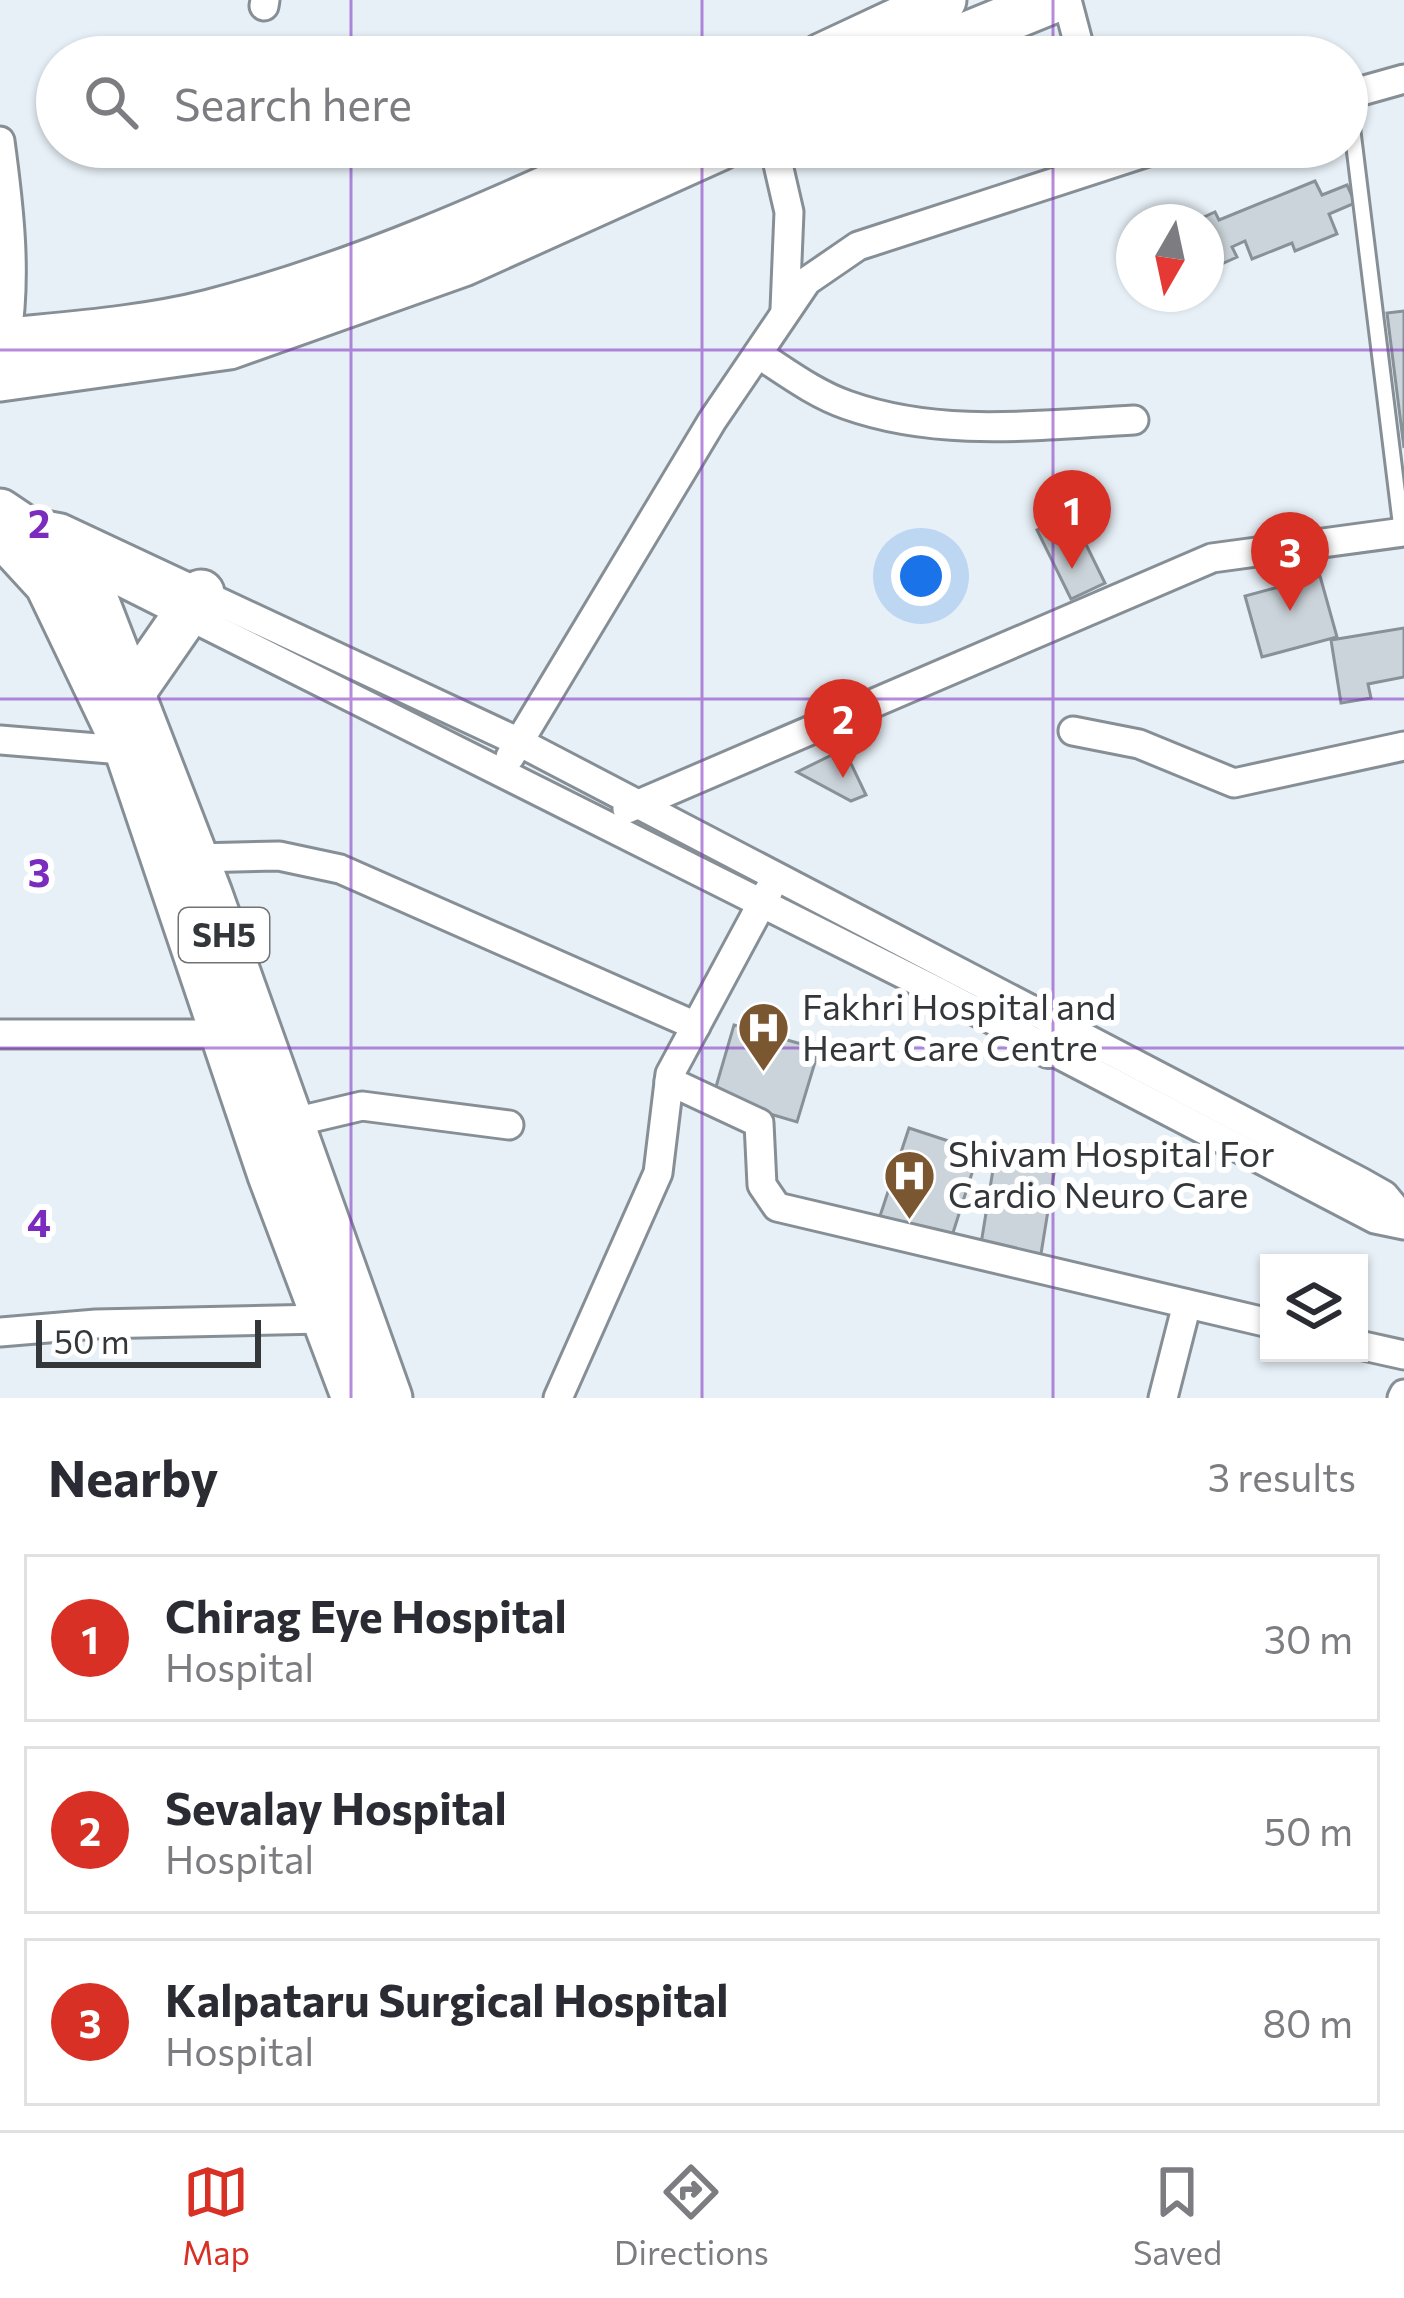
<!DOCTYPE html>
<style>
body{margin:0;font-family:Commissioner,sans-serif;background:#f2f2f3;color:#2b2b33}
.controls{position:absolute;right:36px;bottom:36px;display:grid;overflow:hidden;border-radius:0px;box-shadow:0 3px 9px #0004}
.controls button{width:108px;height:108px;display:grid;place-items:center;padding:0;border:0;border-bottom:3px solid #e1e1e2;background:#fff;color:#2b2b33;font:60px sans-serif}
.compass{position:absolute;left:1116px;top:204px;width:108px;height:108px;border-radius:50%;background:#fff;box-shadow:0 3px 9px #0004;rotate:189deg}
.scale{position:absolute;left:36px;bottom:30px;width:225px;box-sizing:border-box;padding-left:12px;border:6px solid #33373a;border-top:0;font-size:33px;line-height:42px;white-space:nowrap;color:#33373a;-webkit-text-stroke:9px #fff;paint-order:stroke}
.you{position:absolute;left:921px;top:576px;width:42px;height:42px;margin:-30px;border:9px solid #fff;border-radius:50%;background:#1a73e8;box-shadow:0 0 0 18px #1a73e833}
.badge{display:grid;place-items:center;width:78px;height:78px;border-radius:50%;background:#d93025;color:#fff;font-size:39px;font-weight:700}
.pin{position:absolute;translate:-50% -99px;filter:drop-shadow(0 3px 6px #0008)}
.pin::after{content:'';position:absolute;top:63px;width:42px;height:36px;background:inherit;clip-path:polygon(0 0,100% 0,50% 100%)}
.list{margin:0;padding:0;list-style:none}
h2{display:flex;justify-content:space-between;align-items:center;height:156px;margin:0;padding:0 48px;font-size:51px}
h2 small{font-size:39px;font-weight:400;color:#7c7c81}
.list li{display:grid;grid-template-columns:78px 1fr auto;gap:36px;align-items:center;box-sizing:border-box;height:168px;margin:0 24px 24px;padding:0 24px;border:3px solid #e1e1e2;border-radius:0px}
.list b{display:block;font-size:45px;white-space:nowrap}
.list p{margin:0;font-size:39px;white-space:nowrap;color:#7c7c81}
.list em{font-size:39px;font-style:normal;color:#7c7c81}
.icon{flex:none;width:66px;height:66px;fill:none;stroke:currentColor;stroke-width:2;stroke-linecap:round;stroke-linejoin:round}
.map{position:relative;flex:none;width:1404px;height:1398px;overflow:hidden}
.search{position:absolute;background:#fff;box-shadow:0 3px 9px #0004;left:36px;right:36px;top:36px;height:132px;display:flex;align-items:center;gap:30px;box-sizing:border-box;padding:0 42px;border-radius:66px;color:#7c7c81;font-size:45px}
.sheet{height:732px;background:#fff}
nav{display:flex;justify-content:space-around;align-items:center;box-sizing:border-box;height:168px;border-top:3px solid #e1e1e2;background:#fff;font-size:33px;color:#7c7c81}
nav a{display:grid;justify-items:center;gap:6px}
nav .on{color:#d93025}
.map>svg:first-child{display:block}
.building{fill:#cbd4da;stroke:#899198;stroke-width:3}
.lines{fill:none;stroke-linecap:round;stroke-linejoin:round}
.service-casing{stroke:#878f96;stroke-width:20}
.minor-casing{stroke:#878f96;stroke-width:33}
.tertiary-casing{stroke:#878f96;stroke-width:42}
.primary-casing{stroke:#878f96;stroke-width:51}
.service{stroke:#fff;stroke-width:14}
.minor{stroke:#fff;stroke-width:27}
.tertiary{stroke:#fff;stroke-width:36}
.primary{stroke:#fff;stroke-width:45}
.grid{fill:none;stroke:#7b2cbf;stroke-width:3;stroke-opacity:0.55}
.labels{text-anchor:middle;stroke-width:12;stroke-linejoin:round;paint-order:stroke}
.shield{fill:#fff;stroke:#707375;stroke-width:3}
.shield-label{font-size:33px;font-weight:bold;fill:#33373a}
.poi-label{font-size:36px;fill:#33373a;stroke:#fff;text-anchor:start}
.grid-label{font-size:39px;text-anchor:middle;font-weight:bold;fill:#7b2cbf;stroke:#fff;stroke-width:12;stroke-linejoin:round;paint-order:stroke}
</style>
<div class="map">
<svg width="1404" height="1398" viewBox="0 0 1404 1398">
<rect width="100%" height="100%" fill="#e7f0f7"/>
<g class="building">
<path d="M1315 181 1322 195 1347 185 1355 203 1329 214 1337 234 1295 251 1292 243 1252 259 1245 241 1232 247 1237 257 1206 271V222H1193L1215 212 1219 220Z"/>
<path d="M1404 311V448L1387 313Z"/>
<path d="M1071 514 1105 583 1071 599 1037 530Z"/>
<path d="M1320 576 1337 637 1262 657 1245 596Z"/>
<path d="M1404 628V677L1368 684 1371 698 1341 703 1331 640Z"/>
<path d="M844 749 866 795 851 801 797 772Z"/>
<path d="M734 1025 819 1049 797 1122 713 1097Z"/>
<path d="M909 1128 979 1151 951 1239 880 1216Z"/>
<path d="M996 1151 1056 1161 1041 1254 981 1244Z"/>
</g>
<g class="lines">
<defs>
<path id="service" d="M1348 95 1402 533"/>
<g id="minor">
<path d="M1067 0 1082 57"/>
<path d="M264 6 265 0"/>
<path d="M1347 95 1404 79"/>
<path d="M0 141C9 207 17 275 6 342"/>
<path d="M774 147 789 212 785 309"/>
<path d="M758 354C786 372 815 394 847 405 940 438 1038 425 1134 420"/>
<path d="M40 524 61 528 519 742 1361 1182 1384 1195 1404 1219"/>
<path d="M73 558 937 991 1375 1219 1404 1225"/>
<path d="M1073 731 1139 744 1234 783 1404 746"/>
<path d="M0 740 134 751"/>
<path d="M510 757 712 421 807 281 858 246 1163 147"/>
<path d="M627 809 1212 558 1404 532"/>
<path d="M196 858 279 856 340 869 696 1026"/>
<path d="M0 1034H222"/>
<path d="M669 1081 759 1123 762 1185 777 1207 1269 1323"/>
<path d="M290 1123 362 1106 509 1125"/>
<path d="M0 1332 96 1324 322 1319"/>
<path d="M1359 1345 1404 1355"/>
<path d="M558 1398 658 1173 670 1074 769 890"/>
<path d="M1163 1398 1187 1304"/>
<path d="M1402 1398 1404 1394"/>
</g>
<path id="tertiary" d="M1049 1049 1063 1025"/>
<g id="primary">
<path d="M821 57 943 0"/>
<path d="M913 57 1053 0"/>
<path d="M0 342C68 335 143 330 210 313 358 275 500 211 639 147"/>
<path d="M0 378 229 346 463 263 720 147"/>
<path d="M0 512 59 552 93 594 209 894 389 1398"/>
<path d="M14 547 48 584 128 751 271 1175 355 1398"/>
<path d="M133 691 201 593"/>
</g>
</defs>
<use href="#service" class="service-casing"/>
<use href="#minor" class="minor-casing"/>
<use href="#tertiary" class="tertiary-casing"/>
<use href="#primary" class="primary-casing"/>
<use href="#service" class="service"/>
<use href="#minor" class="minor"/>
<use href="#tertiary" class="tertiary"/>
<use href="#primary" class="primary"/>
</g>
<path class="grid" d="M351 0V57M702 0V57M1053 0V57M351 147V1398M702 147V1398M1053 147V1398M0 350H1404M0 699H1404M0 1048H1404"/>
<defs>
<symbol id="hospital-pin" viewBox="-11 -11 22 30"><path d="M0 17L-7.5 6A9.5 9.5 0 1 1 7.5 6Z" fill="#7a5730" stroke="#fff"/><path d="M-5-5h3v3.5h4V-5h3V5h-3V1.5h-4V5h-3Z" fill="#fff"/></symbol>
</defs>
<g fill-rule="evenodd">
<use href="#hospital-pin" x="734" y="998" width="59" height="81"/>
<use href="#hospital-pin" x="880" y="1146" width="59" height="81"/>
</g>
<g class="labels">
<rect class="shield" x="179" y="908" width="90" height="54" rx="9"/>
<g class="shield-label">
<text x="224" y="947">SH5</text>
</g>
<g class="poi-label">
<text x="802" y="1020">Fakhri Hospital and<tspan x="802" dy="41">Heart Care Centre</tspan></text>
<text x="948" y="1167">Shivam Hospital For<tspan x="948" dy="41">Cardio Neuro Care</tspan></text>
</g>
</g>
<g class="grid-label">
<text x="39" y="538">2</text>
<text x="39" y="887">3</text>
<text x="39" y="1237">4</text>
</g>
</svg>
<div class="controls">
<button><svg class="icon" aria-label="layers" viewBox="0 0 24 24"><path d="M12 4l9 5-9 5-9-5zM3 14l9 5 9-5"/></svg></button>
</div>
<svg class="compass" viewBox="-18 -18 36 36"><path d="M0-13l5 13h-10z" fill="#e53935"/><path d="M0 13l5-13h-10z" fill="#7c7c81"/></svg>
<div class="scale">50 m</div>
<div class="you"></div>
<div class="pin badge" style="left:1072px;top:569px">1</div>
<div class="pin badge" style="left:843px;top:778px">2</div>
<div class="pin badge" style="left:1290px;top:611px">3</div>
<div class="search"><svg class="icon" aria-label="search" viewBox="0 0 24 24"><circle cx="10" cy="10" r="6"/><path d="M15 15l6 6"/></svg>Search here</div>
</div>
<section class="sheet">
<h2>Nearby<small>3 results</small></h2>
<ul class="list">
<li><span class="badge">1</span><div><b>Chirag Eye Hospital</b><p>Hospital</p></div><em>30 m</em></li>
<li><span class="badge">2</span><div><b>Sevalay Hospital</b><p>Hospital</p></div><em>50 m</em></li>
<li><span class="badge">3</span><div><b>Kalpataru Surgical Hospital</b><p>Hospital</p></div><em>80 m</em></li>
</ul>
</section>
<nav>
<a class="on"><svg class="icon" aria-label="map" viewBox="0 0 24 24"><path d="M3 6l6-2 6 2 6-2v14l-6 2-6-2-6 2zM9 4v14M15 6v14"/></svg>Map</a>
<a><svg class="icon" aria-label="directions" viewBox="0 0 24 24"><path d="M12 3l9 9-9 9-9-9zM9 14v-3h6M13 9l2 2-2 2"/></svg>Directions</a>
<a><svg class="icon" aria-label="saved" viewBox="0 0 24 24"><path d="M7 4h10v16l-5-4-5 4z"/></svg>Saved</a>
</nav>
